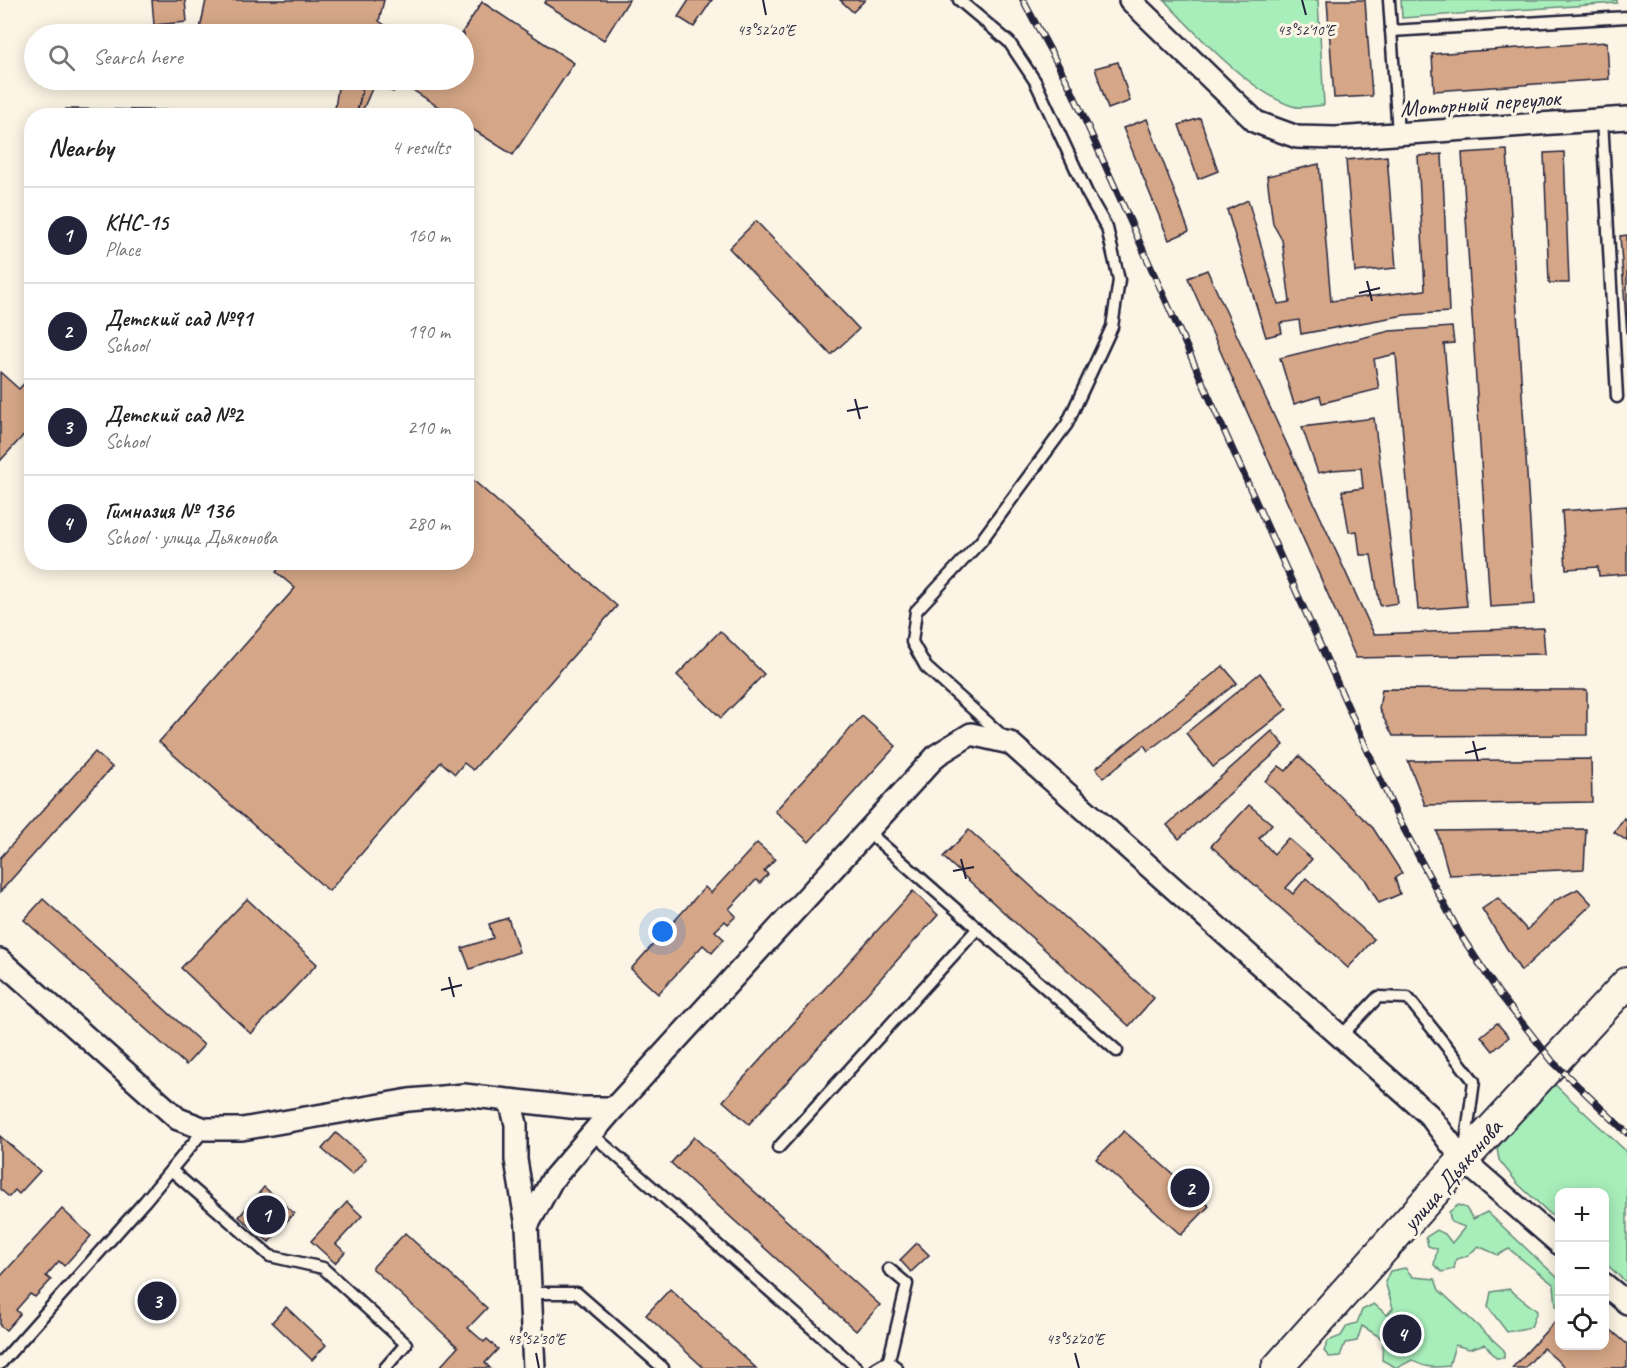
<!DOCTYPE html>
<meta charset="utf-8">
<style>
body{margin:0;font-family:Caveat,sans-serif;background:#f2f2f2;color:#222}
.controls{position:absolute;right:18px;bottom:18px;display:grid;overflow:hidden;border-radius:12px;box-shadow:0 3px 15px #0003}
.controls button{width:54px;height:54px;display:grid;place-items:center;padding:0;border:0;border-bottom:2px solid #e0e0e0;background:#fff;color:#222;font:30px sans-serif}
.you{position:absolute;left:663px;top:932px;width:21px;height:21px;margin:-15px;border:4px solid #fff;border-radius:50%;background:#1a73e8;box-shadow:0 0 0 9px #1a73e833}
.badge{display:grid;place-items:center;width:39px;height:39px;border-radius:50%;background:#22223b;color:#fff;font-size:20px;font-weight:700}
.pin{position:absolute;translate:-50% -50%;border:3px solid #fff;box-shadow:0 2px 6px #0006}
.list{margin:0;padding:0;list-style:none}
h2{display:flex;justify-content:space-between;align-items:center;height:78px;margin:0;padding:0 24px;font-size:26px}
h2 small{font-size:20px;font-weight:400;color:#767676}
.list li{display:grid;grid-template-columns:39px 1fr auto;gap:18px;align-items:center;box-sizing:border-box;height:96px;padding:0 24px;border-top:2px solid #e0e0e0}
.list b{display:block;font-size:22px;white-space:nowrap}
.list p{margin:0;font-size:20px;white-space:nowrap;color:#767676}
.list em{font-size:20px;font-style:normal;color:#767676}
.icon{flex:none;width:33px;height:33px;fill:none;stroke:currentColor;stroke-width:2;stroke-linecap:round;stroke-linejoin:round}
.map{position:relative;flex:none;width:1627px;height:1368px;overflow:hidden}
.search{position:absolute;background:#fff;box-shadow:0 3px 15px #0003;left:24px;top:24px;width:450px;height:66px;display:flex;align-items:center;gap:15px;box-sizing:border-box;padding:0 21px;border-radius:33px;color:#767676;font-size:22px}
.panel{position:absolute;background:#fff;box-shadow:0 3px 15px #0003;left:24px;top:108px;width:450px;height:462px;border-radius:24px}
.map>svg:first-child{display:block}
.green{fill:#a8eeba;stroke:#65887a;stroke-width:1.5}
.building{fill:#d5a687;stroke:#22223b;stroke-width:1.5}
.lines{fill:none;stroke-linecap:round;stroke-linejoin:round}
.service-casing{stroke:#22223b;stroke-width:15}
.minor-casing{stroke:#22223b;stroke-width:26}
.secondary-casing{stroke:#22223b;stroke-width:34}
.service{stroke:#fcf5e5;stroke-width:10}
.minor{stroke:#fcf5e5;stroke-width:21}
.secondary{stroke:#fcf5e5;stroke-width:30}
.rail-casing{stroke:#22223b;stroke-width:7}
.rail{stroke:#fcf5e5;stroke-width:4.5;stroke-dasharray:14;stroke-linecap:butt}
.ticks{fill:none;stroke:#22223b;stroke-width:2}
.labels{text-anchor:middle;stroke-width:6;stroke-linejoin:round;paint-order:stroke}
.street-label{font-size:24px;fill:#22223b;stroke:#fcf5e5}
.ticks-label{font-size:15px;text-anchor:middle;fill:#22223b;stroke:#fcf5e5;stroke-width:6;stroke-linejoin:round;paint-order:stroke}
</style>
<div class="map">
<svg width="1627" height="1368" viewBox="0 0 1627 1368">
<rect width="100%" height="100%" fill="#fcf5e5"/>
<filter id="ink" filterUnits="userSpaceOnUse"><feTurbulence type="fractalNoise" baseFrequency=".0167" numOctaves="2"/><feDisplacementMap in="SourceGraphic" scale="12" xChannelSelector="R" yChannelSelector="G"/><feConvolveMatrix kernelMatrix="1 2 1 2 8 2 1 2 1" color-interpolation-filters="sRGB"/></filter>
<g filter="url(#ink)">
<g class="green">
<path d="M1164 0H1318L1324 105C1315 106 1301 109 1292 106 1250 92 1194 32 1164 0Z"/>
<path d="M1401 0H1617V3L1402 18Z"/>
<path d="M1553 1083 1627 1152V1283L1605 1263 1604 1192H1560L1559 1222 1518 1184 1499 1160 1497 1148Z"/>
<path d="M1458 1205 1466 1208 1473 1219 1487 1212 1559 1279V1306H1556L1554 1285 1509 1249 1498 1255 1478 1246 1468 1256 1456 1259 1454 1269 1442 1272 1434 1265 1437 1249 1428 1246 1426 1237 1437 1230 1445 1234 1452 1243 1465 1227 1451 1222 1449 1212Z"/>
<path d="M1405 1268 1413 1277 1435 1279 1439 1290 1504 1350V1358H1496L1485 1344 1469 1349 1455 1345 1449 1366C1435 1368 1424 1368 1412 1360L1397 1368 1382 1360 1383 1339 1362 1326 1357 1341 1345 1343 1340 1356 1329 1357 1324 1351 1328 1341 1341 1336 1347 1326 1357 1323 1362 1310 1374 1304 1387 1315 1393 1308 1385 1282 1390 1271Z"/>
<path d="M1509 1289 1537 1311 1531 1327 1507 1332 1488 1307 1491 1292Z"/>
</g>
<g class="building">
<path d="M152 0H185L187 22 154 25Z"/>
<path d="M206 0H384L379 21 398 34H199Z"/>
<path d="M547 0H629L604 40 544 3Z"/>
<path d="M689 0H712L694 27 678 17Z"/>
<path d="M840 0H865L853 12Z"/>
<path d="M1327 0H1365L1372 96 1334 98Z"/>
<path d="M482 2 574 63 513 155 466 125V116H452L410 88 416 80H464V34H461Z"/>
<path d="M1607 42 1609 79 1434 91 1432 54Z"/>
<path d="M1118 62 1130 101 1108 109 1095 68Z"/>
<path d="M339 80H365L356 116H334Z"/>
<path d="M365 80 375 82 360 116H356Z"/>
<path d="M368 80H400L393 92Z"/>
<path d="M66 109 229 111V116H66Z"/>
<path d="M1200 118 1218 171 1198 179 1179 125Z"/>
<path d="M1147 119 1189 231 1169 240 1123 128Z"/>
<path d="M1507 150 1535 604 1490 607 1462 153Z"/>
<path d="M1564 152 1569 283H1549L1544 153Z"/>
<path d="M1442 154 1449 312 1405 315 1301 334 1299 320 1280 323 1282 333 1266 337 1227 210 1248 200 1278 304 1290 302 1282 240 1273 224 1267 176 1319 164 1331 301 1425 290 1418 156Z"/>
<path d="M1387 156 1396 268 1355 272 1346 160Z"/>
<path d="M756 221 859 329 831 355 729 248Z"/>
<path d="M1627 235V335L1620 236Z"/>
<path d="M1207 270 1374 634 1543 628 1545 654 1356 658 1188 278Z"/>
<path d="M1452 327 1454 343 1444 344 1467 606 1418 610 1396 354 1374 359 1379 389 1322 403 1320 396 1294 404 1280 358 1390 331Z"/>
<path d="M0 372 19 389 32 375V426L0 461Z"/>
<path d="M1374 418 1398 603 1380 606 1371 555H1360L1357 531 1349 532 1342 491 1363 488 1361 468 1332 470 1318 473 1302 427Z"/>
<path d="M466 474 617 606 473 770 464 763 455 774 441 762 329 891 159 742 295 588 276 572 285 562H466Z"/>
<path d="M1627 506V574L1599 576 1598 567 1566 569 1562 511Z"/>
<path d="M720 631 764 674 721 718 677 675Z"/>
<path d="M1223 666 1237 683 1148 751 1144 745 1103 778 1096 768Z"/>
<path d="M1260 673 1287 709 1213 767 1186 733Z"/>
<path d="M1382 689 1587 690V735L1393 736 1379 709Z"/>
<path d="M862 716 896 746 809 842 775 811Z"/>
<path d="M1272 731 1284 745 1179 839 1167 825Z"/>
<path d="M95 752 112 767 0 892V858Z"/>
<path d="M1299 756 1373 828 1402 873 1395 878 1400 894 1379 903 1365 879 1265 781 1279 766 1286 771Z"/>
<path d="M1591 759 1592 802 1425 805 1408 761Z"/>
<path d="M1249 805 1272 824 1259 838 1274 854 1288 838 1312 859 1286 888 1293 894 1306 878 1374 939 1348 968 1211 846Z"/>
<path d="M1624 818 1627 821V841L1614 832Z"/>
<path d="M1586 829 1584 869 1449 875 1437 831Z"/>
<path d="M969 830 1154 998 1129 1026 943 857Z"/>
<path d="M757 843 775 859 764 871 768 874 760 883 756 880 729 909 736 916 728 924 725 921 715 931 724 939 712 953 703 945 658 994 631 969 705 887 711 893Z"/>
<path d="M1578 889 1592 904 1521 971 1482 909 1498 898 1527 930 1554 901Z"/>
<path d="M913 891 938 915 749 1124 723 1101Z"/>
<path d="M43 899 204 1045 186 1065 24 920Z"/>
<path d="M247 899 317 964 251 1034 181 968Z"/>
<path d="M508 918 519 952 470 969 462 948 493 938 489 924Z"/>
<path d="M1497 1023 1509 1037 1493 1051 1481 1036Z"/>
<path d="M1124 1131 1209 1206 1181 1235 1096 1159Z"/>
<path d="M336 1133 366 1159 352 1175 322 1149Z"/>
<path d="M0 1136 40 1171 19 1194 15 1190 9 1197 0 1189Z"/>
<path d="M694 1137 880 1305 856 1331 671 1163Z"/>
<path d="M264 1187 294 1213 269 1242 239 1217Z"/>
<path d="M347 1202 362 1216 336 1244 345 1252 335 1263 311 1241Z"/>
<path d="M62 1209 91 1236 64 1266 59 1261 46 1276 51 1280 35 1297 30 1294 16 1310 20 1314 6 1330 0 1326V1277Z"/>
<path d="M405 1233 487 1308 468 1328 484 1342 487 1339 498 1349 485 1363 490 1368H439L458 1347 372 1268Z"/>
<path d="M917 1243 929 1255 911 1272 900 1260Z"/>
<path d="M670 1289 756 1368H704L646 1315Z"/>
<path d="M286 1307 326 1345 312 1360 272 1322Z"/>
<path d="M1560 1316V1346H1604V1324L1627 1344V1368H1566L1543 1348 1525 1368H1512Z"/>
</g>
<g class="lines">
<defs>
<g id="service">
<path d="M959 0 1009 42 1035 81 1087 193 1107 228 1119 280 1112 327 1067 424 981 541 916 611 912 642 926 667 1005 738"/>
<path d="M1389 0 1398 134"/>
<path d="M1391 31 1627 17"/>
<path d="M1602 119 1617 397"/>
<path d="M867 831 1117 1051"/>
<path d="M1340 1037 1378 997 1408 998 1474 1081 1465 1148"/>
<path d="M592 1134 857 1368"/>
<path d="M778 1148 978 928"/>
<path d="M171 1170 270 1256 323 1268 406 1344 385 1368"/>
<path d="M530 1293H577L663 1368"/>
<path d="M0 1364 145 1201 205 1129"/>
<path d="M876 1368 888 1361 897 1368"/>
<path d="M887 1368 907 1284 889 1269"/>
</g>
<g id="minor">
<path d="M1130 0 1256 122 1297 137 1336 138 1627 118"/>
<path d="M0 960 178 1119 205 1129H242L409 1100 464 1095 579 1108H614"/>
<path d="M510 1101 516 1124V1160L527 1226 534 1368"/>
<path d="M527 1226 552 1180 614 1108 937 755 971 734 1010 743 1429 1115 1463 1160 1560 1244"/>
<path d="M1604 1284 1627 1303"/>
</g>
<path id="secondary" d="M1277 1368 1463 1160 1627 983"/>
</defs>
<use href="#service" class="service-casing"/>
<use href="#minor" class="minor-casing"/>
<use href="#secondary" class="secondary-casing"/>
<use href="#service" class="service"/>
<use href="#minor" class="minor"/>
<use href="#secondary" class="secondary"/>
<defs>
<path id="rail" d="M1023 0 1071 89 1396 814 1460 934 1498 992 1553 1062 1627 1133"/>
</defs>
<use href="#rail" class="rail-casing"/>
<use href="#rail" class="rail"/>
</g>
</g>
<path class="ticks" d="M763 0 766 15M1302 0 1306 15M1367 281 1372 301M1359 293 1380 288M855 399 860 419M847 411 868 407M1473 741 1478 761M1465 753 1486 748M961 859 966 879M953 871 974 867M449 977 454 997M441 990 462 985M536 1353 539 1368M1075 1353 1079 1368"/>
<g class="labels">
<g class="street-label">
<text transform="translate(1480 103) rotate(-4)" y="8">Моторный переулок</text>
<text transform="translate(1452 1175) rotate(-49)" y="8">улица Дьяконова</text>
</g>
</g>
<g class="ticks-label">
<text x="766" y="35">43°52'20"E</text>
<text x="1306" y="35">43°52'10"E</text>
<text x="536" y="1344">43°52'30"E</text>
<text x="1075" y="1344">43°52'20"E</text>
</g>
</svg>
<div class="controls">
<button>+</button>
<button>−</button>
<button><svg class="icon" aria-label="locate" viewBox="0 0 24 24"><circle cx="12" cy="12" r="6"/><path d="M12 2v4M12 18v4M2 12h4M18 12h4"/></svg></button>
</div>
<div class="you"></div>
<div class="pin badge" style="left:266px;top:1215px">1</div>
<div class="pin badge" style="left:1190px;top:1188px">2</div>
<div class="pin badge" style="left:157px;top:1301px">3</div>
<div class="pin badge" style="left:1402px;top:1334px">4</div>
<div class="search"><svg class="icon" aria-label="search" viewBox="0 0 24 24"><circle cx="10" cy="10" r="6"/><path d="M15 15l6 6"/></svg>Search here</div>
<section class="panel">
<h2>Nearby<small>4 results</small></h2>
<ul class="list">
<li><span class="badge">1</span><div><b>КНС-15</b><p>Place</p></div><em>160 m</em></li>
<li><span class="badge">2</span><div><b>Детский сад №91</b><p>School</p></div><em>190 m</em></li>
<li><span class="badge">3</span><div><b>Детский сад №2</b><p>School</p></div><em>210 m</em></li>
<li><span class="badge">4</span><div><b>Гимназия № 136</b><p>School · улица Дьяконова</p></div><em>280 m</em></li>
</ul>
</section>
</div>
